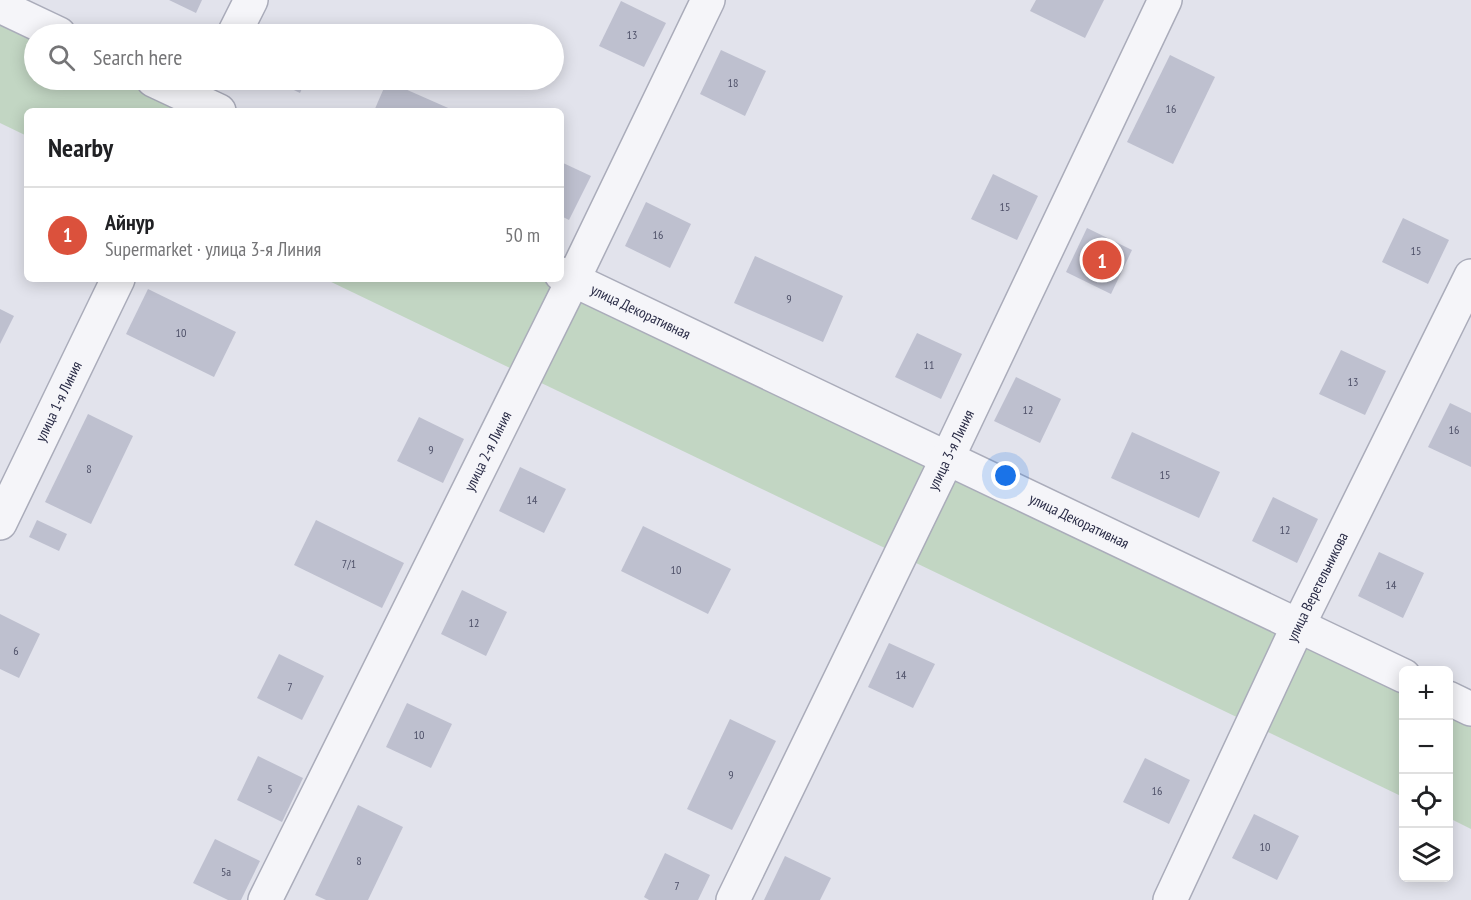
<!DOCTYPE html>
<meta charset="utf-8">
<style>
body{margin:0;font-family:"PT Sans Narrow",sans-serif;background:#f2f2f2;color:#202124}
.controls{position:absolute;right:18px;bottom:18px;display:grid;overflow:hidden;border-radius:9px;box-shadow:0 3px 15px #0003}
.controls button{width:54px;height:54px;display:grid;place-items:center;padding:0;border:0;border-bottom:2px solid #e0e0e0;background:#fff;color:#202124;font:30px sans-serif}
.you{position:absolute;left:1006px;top:476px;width:21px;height:21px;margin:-15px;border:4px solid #fff;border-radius:50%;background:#1a73e8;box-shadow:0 0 0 9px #1a73e833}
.badge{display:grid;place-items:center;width:39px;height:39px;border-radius:50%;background:#db513c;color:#fff;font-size:20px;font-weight:700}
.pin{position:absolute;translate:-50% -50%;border:3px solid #fff;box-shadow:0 2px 6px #0006}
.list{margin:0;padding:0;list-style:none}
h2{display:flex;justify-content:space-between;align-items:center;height:78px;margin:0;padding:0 24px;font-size:26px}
h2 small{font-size:20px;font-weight:400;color:#757577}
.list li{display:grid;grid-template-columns:39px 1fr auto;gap:18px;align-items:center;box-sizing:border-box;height:96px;padding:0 24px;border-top:2px solid #e0e0e0}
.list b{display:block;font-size:22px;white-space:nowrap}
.list p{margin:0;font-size:20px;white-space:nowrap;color:#757577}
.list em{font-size:20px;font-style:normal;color:#757577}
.icon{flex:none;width:33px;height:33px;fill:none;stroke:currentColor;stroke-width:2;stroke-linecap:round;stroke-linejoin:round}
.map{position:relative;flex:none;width:1471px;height:900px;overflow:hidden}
.search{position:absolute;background:#fff;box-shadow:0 3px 15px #0003;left:24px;top:24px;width:540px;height:66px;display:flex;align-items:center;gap:15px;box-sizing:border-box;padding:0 21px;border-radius:33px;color:#757577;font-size:22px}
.panel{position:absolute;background:#fff;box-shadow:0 3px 15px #0003;left:24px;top:108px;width:540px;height:174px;border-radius:9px}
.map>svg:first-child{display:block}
.green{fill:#c2d6c3}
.building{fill:#bec0cf}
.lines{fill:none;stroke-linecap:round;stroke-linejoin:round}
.minor-casing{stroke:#aaacba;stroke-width:36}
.minor{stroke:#f5f5f9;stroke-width:33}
.labels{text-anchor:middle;stroke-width:5;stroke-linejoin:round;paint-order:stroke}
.number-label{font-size:12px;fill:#4e5068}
.street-label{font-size:15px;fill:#282a45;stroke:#f2f3f8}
</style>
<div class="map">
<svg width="1471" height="900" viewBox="0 0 1471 900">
<rect width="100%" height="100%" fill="#e2e3ec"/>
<g class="green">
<path d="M0 12 34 34V80H141L206 111H27V136L0 123Z"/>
<path d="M325 279H555L1403 688V797Z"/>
<path d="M1448 710 1471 721V829L1449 818Z"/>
</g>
<g class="building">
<path d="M169 0H202L196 13Z"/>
<path d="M1036 0H1104L1085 38 1030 11Z"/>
<path d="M621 1 666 23 644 67 599 46Z"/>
<path d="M276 27 292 34H272Z"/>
<path d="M721 50 766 71 745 116 700 94Z"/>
<path d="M1170 55 1215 77 1173 164 1127 142Z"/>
<path d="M273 80H306L300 93Z"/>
<path d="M387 81 455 111H374Z"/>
<path d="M561 162 591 176 569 220 561 216Z"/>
<path d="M993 174 1038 196 1017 240 971 219Z"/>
<path d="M646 202 691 224 670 268 625 246Z"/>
<path d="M1403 218 1449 240 1428 284 1382 262Z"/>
<path d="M1087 228 1132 250 1111 294 1066 272Z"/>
<path d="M755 256 843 296 823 342 734 303Z"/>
<path d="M148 289 236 332 214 377 126 334Z"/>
<path d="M0 309 14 316 0 344Z"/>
<path d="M917 333 962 354 941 399 895 377Z"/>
<path d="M1341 350 1386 371 1365 415 1319 394Z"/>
<path d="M1016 377 1061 399 1040 443 994 421Z"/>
<path d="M1450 403 1471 413V467L1428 447Z"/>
<path d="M88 414 133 436 91 524 45 502Z"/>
<path d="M419 417 464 439 443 483 397 461Z"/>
<path d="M1132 432 1220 472 1199 518 1111 478Z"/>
<path d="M520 467 566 489 544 533 499 511Z"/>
<path d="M1273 497 1318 519 1297 563 1252 541Z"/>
<path d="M37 520 67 534 59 551 29 537Z"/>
<path d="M316 520 404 563 382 608 294 565Z"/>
<path d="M643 526 731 569 708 614 621 571Z"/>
<path d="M1379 552 1424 573 1403 618 1358 596Z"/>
<path d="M462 590 507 612 486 656 441 634Z"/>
<path d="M0 614 40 634 19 678 0 669Z"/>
<path d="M889 643 935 664 913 708 868 687Z"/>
<path d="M279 654 324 676 302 720 257 698Z"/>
<path d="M407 703 452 724 431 768 386 747Z"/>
<path d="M730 719 776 741 732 830 687 809Z"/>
<path d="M258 756 303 778 282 822 237 800Z"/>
<path d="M1145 758 1190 780 1169 824 1123 802Z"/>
<path d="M358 805 403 827 368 900H326L315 895Z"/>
<path d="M1254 814 1299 836 1277 880 1232 858Z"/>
<path d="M215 839 260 861 241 900H228L193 883Z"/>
<path d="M665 853 710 875 698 900H649L644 897Z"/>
<path d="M785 856 831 878 820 900H764Z"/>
</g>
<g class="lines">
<defs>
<g id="minor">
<path d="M0 6 59 34"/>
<path d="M234 34 251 0"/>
<path d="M153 80 219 111"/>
<path id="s1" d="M561 274 1404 676"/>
<path id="s2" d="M0 523 118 279"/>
<path d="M1448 698 1471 709"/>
<path id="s3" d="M265 900 573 280 708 0"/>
<path id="s4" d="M733 900 947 459 1165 0"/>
<path id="s5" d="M1170 900 1298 626 1471 276"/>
</g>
</defs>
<use href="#minor" class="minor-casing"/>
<use href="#minor" class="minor"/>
</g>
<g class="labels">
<g class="number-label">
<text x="632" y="39">13</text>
<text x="733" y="87">18</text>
<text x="1171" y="113">16</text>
<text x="1005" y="211">15</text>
<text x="658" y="239">16</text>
<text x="1416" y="255">15</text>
<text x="789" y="303">9</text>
<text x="181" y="337">10</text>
<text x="929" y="369">11</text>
<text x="1353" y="386">13</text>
<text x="1028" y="414">12</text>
<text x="1454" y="434">16</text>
<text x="431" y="454">9</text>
<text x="89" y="473">8</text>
<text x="1165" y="479">15</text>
<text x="532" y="504">14</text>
<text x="1285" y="534">12</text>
<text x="349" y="568">7/1</text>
<text x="676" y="574">10</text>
<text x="1391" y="589">14</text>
<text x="474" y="627">12</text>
<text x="16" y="655">6</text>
<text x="901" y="679">14</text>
<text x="290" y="691">7</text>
<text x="419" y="739">10</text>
<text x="731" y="779">9</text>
<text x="270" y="793">5</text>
<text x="1157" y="795">16</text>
<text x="1265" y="851">10</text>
<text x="359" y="865">8</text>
<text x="226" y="876">5а</text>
<text x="677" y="890">7</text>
</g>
<g class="street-label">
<text dy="5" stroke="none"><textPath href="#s1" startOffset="88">улица Декоративная</textPath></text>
<text dy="5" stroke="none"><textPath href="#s2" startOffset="135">улица 1-я Линия</textPath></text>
<text dy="5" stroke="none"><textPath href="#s3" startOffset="501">улица 2-я Линия</textPath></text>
<text dy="5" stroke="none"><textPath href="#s4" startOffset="500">улица 3-я Линия</textPath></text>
<text dy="5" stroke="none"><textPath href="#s1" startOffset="574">улица Декоративная</textPath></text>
<text dy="5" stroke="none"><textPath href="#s5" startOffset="346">улица Веретельникова</textPath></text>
</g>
</g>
</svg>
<div class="controls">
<button>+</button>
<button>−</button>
<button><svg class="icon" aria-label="locate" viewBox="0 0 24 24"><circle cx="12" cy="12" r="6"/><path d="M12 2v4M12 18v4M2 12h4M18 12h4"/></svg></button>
<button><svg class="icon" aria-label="layers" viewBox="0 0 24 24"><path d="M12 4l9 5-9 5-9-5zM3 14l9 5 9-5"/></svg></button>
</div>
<div class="you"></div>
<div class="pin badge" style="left:1102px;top:260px">1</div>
<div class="search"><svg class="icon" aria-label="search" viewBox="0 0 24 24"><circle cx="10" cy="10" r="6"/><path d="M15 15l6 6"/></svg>Search here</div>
<section class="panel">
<h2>Nearby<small></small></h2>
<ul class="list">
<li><span class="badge">1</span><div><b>Айнур</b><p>Supermarket · улица 3-я Линия</p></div><em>50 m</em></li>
</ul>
</section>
</div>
